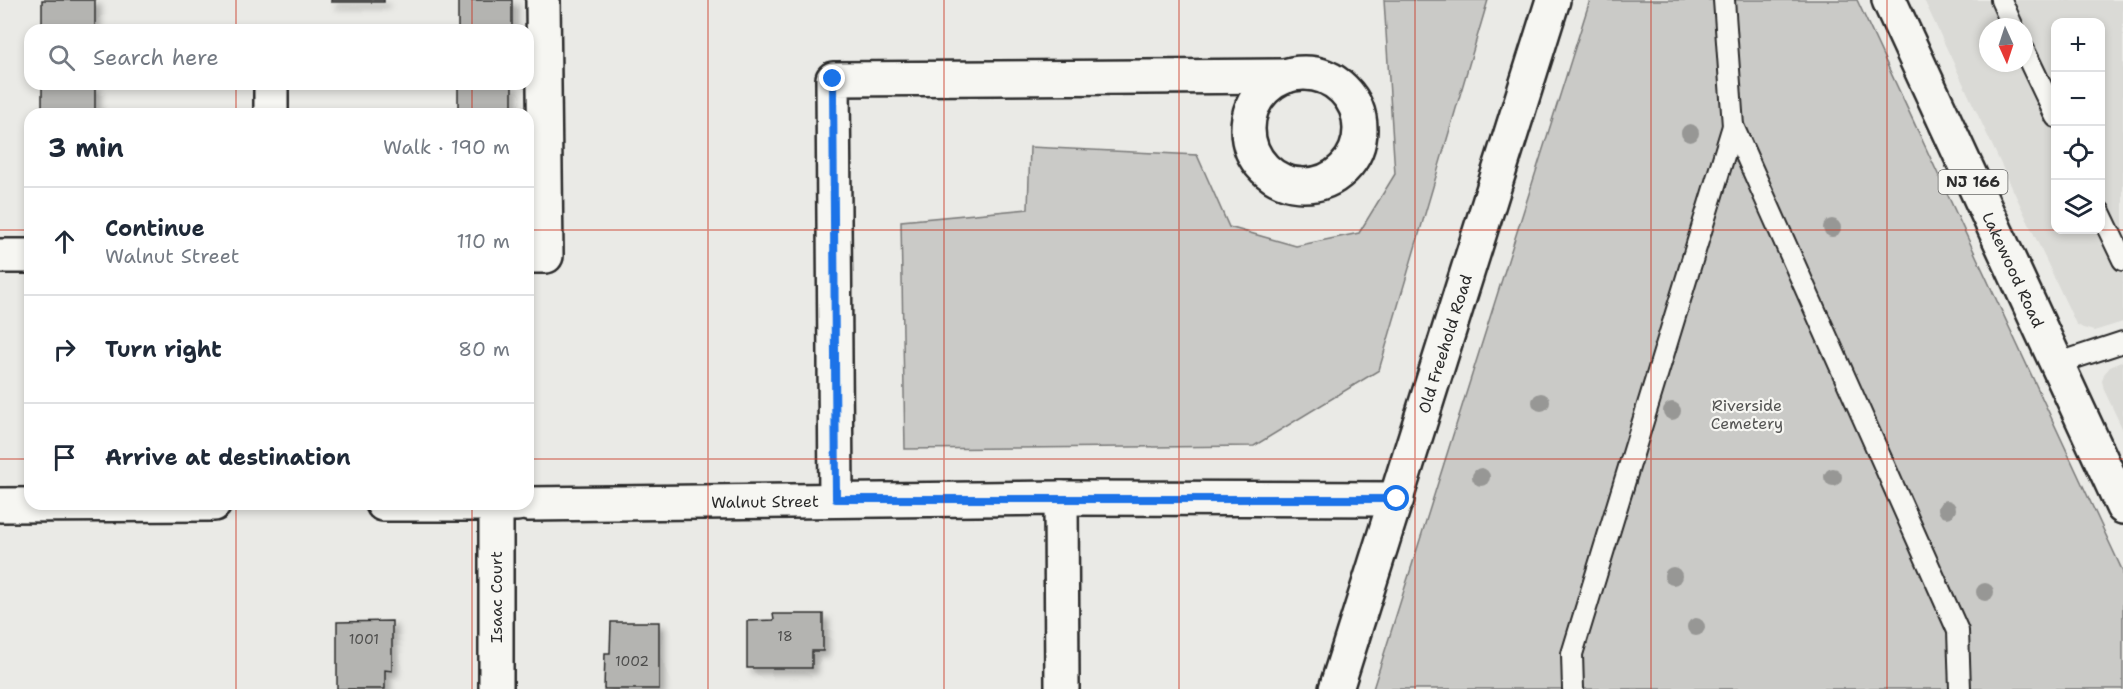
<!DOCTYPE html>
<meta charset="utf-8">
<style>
body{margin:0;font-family:"Shantell Sans",sans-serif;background:#f6f6f7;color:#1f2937}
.controls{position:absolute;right:18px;top:18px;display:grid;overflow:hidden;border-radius:12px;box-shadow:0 3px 9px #0003}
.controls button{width:54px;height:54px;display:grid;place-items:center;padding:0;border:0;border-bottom:2px solid #e0e1e3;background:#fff;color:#1f2937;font:30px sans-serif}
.compass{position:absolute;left:1979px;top:18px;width:54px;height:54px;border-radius:50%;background:#fff;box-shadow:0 3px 9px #0003;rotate:177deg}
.stop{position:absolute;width:18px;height:18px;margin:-14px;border:4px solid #1a73e8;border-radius:50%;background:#fff}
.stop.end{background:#1a73e8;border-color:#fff;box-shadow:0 2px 6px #0008}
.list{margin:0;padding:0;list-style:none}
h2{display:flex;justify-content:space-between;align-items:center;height:78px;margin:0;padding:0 24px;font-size:26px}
h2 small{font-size:20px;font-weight:400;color:#747a83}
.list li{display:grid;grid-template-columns:39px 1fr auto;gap:18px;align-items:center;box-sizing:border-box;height:108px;padding:0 24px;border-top:2px solid #e0e1e3}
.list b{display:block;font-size:22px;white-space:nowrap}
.list p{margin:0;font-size:20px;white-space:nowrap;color:#747a83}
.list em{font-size:20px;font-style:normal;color:#747a83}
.icon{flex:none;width:33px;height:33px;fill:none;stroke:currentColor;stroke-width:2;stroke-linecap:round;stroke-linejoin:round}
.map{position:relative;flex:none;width:2123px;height:689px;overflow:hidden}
.search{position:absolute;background:#fff;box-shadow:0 3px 9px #0003;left:24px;top:24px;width:510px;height:66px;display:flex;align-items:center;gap:15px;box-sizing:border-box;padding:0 21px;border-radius:18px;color:#747a83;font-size:22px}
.panel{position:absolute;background:#fff;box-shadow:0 3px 9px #0003;left:24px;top:108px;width:510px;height:402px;border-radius:18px}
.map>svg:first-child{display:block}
.built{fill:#dadad6;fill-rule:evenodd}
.green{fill:#cacac7;stroke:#7a7a79;stroke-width:1.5}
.building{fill:#b4b4b1;stroke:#2b2b2b;stroke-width:1.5;filter:url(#shadow)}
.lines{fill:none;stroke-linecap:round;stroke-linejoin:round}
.service-casing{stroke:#2b2b2b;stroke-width:24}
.minor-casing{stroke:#2b2b2b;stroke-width:38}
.tertiary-casing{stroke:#2b2b2b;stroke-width:38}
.secondary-casing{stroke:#2b2b2b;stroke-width:38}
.primary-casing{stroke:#2b2b2b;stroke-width:38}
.service{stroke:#f6f6f2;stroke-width:20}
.minor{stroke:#f6f6f2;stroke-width:33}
.tertiary{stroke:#f6f6f2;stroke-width:33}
.secondary{stroke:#f6f6f2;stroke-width:33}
.primary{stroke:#f6f6f2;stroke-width:33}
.tree{fill:#979795}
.route{stroke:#1a73e8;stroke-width:8}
.grid{fill:none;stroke:#c8321e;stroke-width:1.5;stroke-opacity:0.55}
.labels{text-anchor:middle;stroke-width:4.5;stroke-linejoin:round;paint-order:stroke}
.number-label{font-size:14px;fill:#4d4d4c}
.shield{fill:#f6f6f2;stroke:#686867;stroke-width:1.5}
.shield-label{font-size:15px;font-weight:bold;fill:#2b2b2b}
.street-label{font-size:16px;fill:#2b2b2b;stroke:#f6f6f2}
.park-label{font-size:16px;fill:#535352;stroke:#f6f6f2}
</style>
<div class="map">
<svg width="2123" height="689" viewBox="0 0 2123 689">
<defs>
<filter id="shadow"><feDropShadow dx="5.5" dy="5.5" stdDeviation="3" flood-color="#0004"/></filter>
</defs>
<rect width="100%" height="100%" fill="#eaeae6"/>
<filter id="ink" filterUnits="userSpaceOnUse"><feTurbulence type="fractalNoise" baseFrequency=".0167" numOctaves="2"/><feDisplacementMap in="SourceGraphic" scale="12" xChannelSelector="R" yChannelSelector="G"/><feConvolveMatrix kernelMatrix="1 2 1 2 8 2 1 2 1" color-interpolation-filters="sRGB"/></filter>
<g filter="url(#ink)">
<g class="built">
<path d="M1924 0H2123V322L2094 331 2083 328 2076 324ZM2056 22H2100V230H2056ZM1988 27H2024V63H1988Z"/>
<path d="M2123 361V430L2104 390 2102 381 2104 374 2110 367Z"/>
</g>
<g class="green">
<path d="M1384 0H1488L1379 370 1254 446 905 449 901 221 1028 209 1030 147 1197 155 1229 227 1296 246 1359 233 1395 174Z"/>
<path d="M1590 0H1857L2123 572V689H1373Z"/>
</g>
<g class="building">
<rect x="42" y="0" width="53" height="30"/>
<rect x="331" y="0" width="53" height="2"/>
<rect x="458" y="0" width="54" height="30"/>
<rect x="42" y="84" width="53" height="30"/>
<rect x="458" y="84" width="54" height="30"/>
<rect x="169" y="110" width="54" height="4"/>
<path d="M773 614H823V651H812V668H747V621L774 620Z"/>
<path d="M392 621V671L385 670V689H337V622Z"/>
<path d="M611 622H659V689H604L605 653H610Z"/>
</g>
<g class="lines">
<defs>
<g id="service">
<path d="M1724 0 1733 126 1958 631 1960 689"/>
<path d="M2001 0 2013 27"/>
<path d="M2024 50 2056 117"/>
<path d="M2100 212 2123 260"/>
<path d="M2056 364 2123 342"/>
<path d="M1573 689 1572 654 1733 126"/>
</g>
<g id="minor">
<circle cx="1304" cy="129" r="56"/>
<path d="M271 84V114"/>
<path d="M0 256H30"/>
<path d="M528 256H546L543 0"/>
<path d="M1061 498 1062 689"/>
<path d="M836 499 833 79 1286 76"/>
<path d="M496 504V689"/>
</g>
<g id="tertiary">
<path d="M383 504H517"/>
<path id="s1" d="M528 504 1061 498 1397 499"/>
<path d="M0 505 214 504"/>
</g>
<g id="secondary">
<path id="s2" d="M1336 689 1553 0"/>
</g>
<g id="primary">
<path id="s3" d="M1889 0 2123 507"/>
</g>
</defs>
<use href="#service" class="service-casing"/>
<use href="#minor" class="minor-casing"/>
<use href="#tertiary" class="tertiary-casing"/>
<use href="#secondary" class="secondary-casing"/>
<use href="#primary" class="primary-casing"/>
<use href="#service" class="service"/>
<use href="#minor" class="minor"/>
<use href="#tertiary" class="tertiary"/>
<use href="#secondary" class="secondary"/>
<use href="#primary" class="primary"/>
</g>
<g class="tree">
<circle cx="1690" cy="133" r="9"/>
<circle cx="1832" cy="228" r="9"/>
<circle cx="1541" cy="402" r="9"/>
<circle cx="1672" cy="411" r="9"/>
<circle cx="1481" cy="477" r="9"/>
<circle cx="1833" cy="477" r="9"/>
<circle cx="1947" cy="509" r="9"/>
<circle cx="1673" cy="576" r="9"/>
<circle cx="1985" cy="592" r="9"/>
<circle cx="1696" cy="627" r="9"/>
</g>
</g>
<g class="lines" filter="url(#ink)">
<path class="route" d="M833 79 836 499H1397"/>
</g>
<path class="grid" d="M236 0V30M472 0V30M708 0V689M944 0V689M1179 0V689M1415 0V689M1651 0V689M1887 0V689M236 84V114M472 84V114M0 230H30M528 230H2123M0 459H30M528 459H2123M236 504V689M472 504V689"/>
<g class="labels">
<g class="number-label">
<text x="785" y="641">18</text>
<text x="364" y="644">1001</text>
<text x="632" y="666">1002</text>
</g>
<rect class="shield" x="1938.5" y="170" width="69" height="24" rx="4.5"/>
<g class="shield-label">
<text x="1973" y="187">NJ 166</text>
</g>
<g class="street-label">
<text dy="6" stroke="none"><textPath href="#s3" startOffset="297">Lakewood Road</textPath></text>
<text dy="6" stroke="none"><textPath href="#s2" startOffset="362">Old Freehold Road</textPath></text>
<text dy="6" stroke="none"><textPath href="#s1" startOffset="237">Walnut Street</textPath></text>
<text transform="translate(496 597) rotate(-90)" y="6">Isaac Court</text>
</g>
<g class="park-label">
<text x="1747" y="411">Riverside<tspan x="1747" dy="18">Cemetery</tspan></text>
</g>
</g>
</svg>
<div class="controls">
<button>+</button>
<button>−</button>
<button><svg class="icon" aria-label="locate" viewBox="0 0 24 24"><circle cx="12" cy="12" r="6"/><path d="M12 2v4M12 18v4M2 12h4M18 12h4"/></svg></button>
<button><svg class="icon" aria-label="layers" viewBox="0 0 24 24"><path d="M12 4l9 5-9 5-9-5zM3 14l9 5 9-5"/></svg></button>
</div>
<svg class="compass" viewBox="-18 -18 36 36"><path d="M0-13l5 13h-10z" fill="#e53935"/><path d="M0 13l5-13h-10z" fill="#747a83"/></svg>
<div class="stop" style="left:1397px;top:499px"></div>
<div class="stop end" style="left:833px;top:79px"></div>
<div class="search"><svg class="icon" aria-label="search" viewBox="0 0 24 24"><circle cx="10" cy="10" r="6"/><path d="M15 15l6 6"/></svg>Search here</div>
<section class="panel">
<h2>3 min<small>Walk · 190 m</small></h2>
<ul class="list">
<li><svg class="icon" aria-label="ahead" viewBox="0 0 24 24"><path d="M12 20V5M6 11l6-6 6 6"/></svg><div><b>Continue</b><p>Walnut Street</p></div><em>110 m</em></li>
<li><svg class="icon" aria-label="right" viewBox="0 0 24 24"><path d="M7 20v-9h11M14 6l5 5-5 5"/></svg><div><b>Turn right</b></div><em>80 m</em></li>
<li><svg class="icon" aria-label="arrive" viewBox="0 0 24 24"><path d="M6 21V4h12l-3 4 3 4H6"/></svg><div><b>Arrive at destination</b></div></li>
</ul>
</section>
</div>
